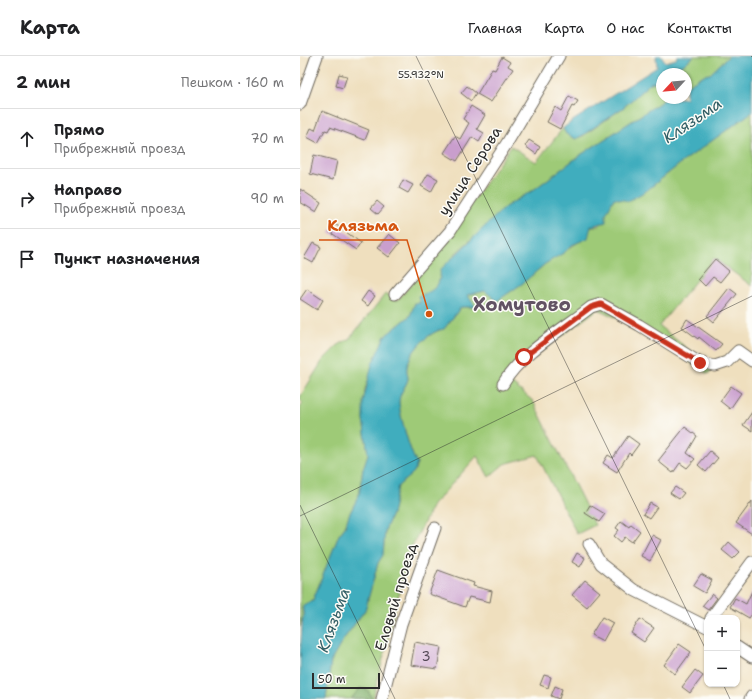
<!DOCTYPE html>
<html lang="ru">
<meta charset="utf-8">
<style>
body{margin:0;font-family:"Shantell Sans",sans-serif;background:#f2f2f2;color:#202124}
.controls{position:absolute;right:12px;bottom:12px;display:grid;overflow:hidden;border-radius:8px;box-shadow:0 1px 3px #0004}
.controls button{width:36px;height:36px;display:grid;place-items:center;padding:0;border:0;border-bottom:1px solid #e0e0e0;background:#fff;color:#202124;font:20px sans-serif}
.compass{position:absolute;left:356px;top:12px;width:36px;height:36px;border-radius:50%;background:#fff;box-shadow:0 1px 3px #0004;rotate:244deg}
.scale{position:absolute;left:12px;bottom:10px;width:68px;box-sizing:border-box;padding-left:4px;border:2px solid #2b2b2b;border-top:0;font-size:11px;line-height:14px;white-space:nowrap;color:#2b2b2b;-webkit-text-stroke:3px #fdfcf7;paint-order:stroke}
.stop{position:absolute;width:12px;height:12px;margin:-9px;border:3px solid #c8321e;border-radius:50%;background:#fff}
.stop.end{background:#c8321e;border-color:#fff;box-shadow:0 1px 4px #0008}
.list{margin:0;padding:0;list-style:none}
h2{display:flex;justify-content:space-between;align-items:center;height:52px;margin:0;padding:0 16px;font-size:17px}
h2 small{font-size:13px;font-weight:400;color:#757577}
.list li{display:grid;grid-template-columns:26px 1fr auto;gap:12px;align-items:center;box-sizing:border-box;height:60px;padding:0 16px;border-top:1px solid #e0e0e0}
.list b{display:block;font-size:15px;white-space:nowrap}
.list p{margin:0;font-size:13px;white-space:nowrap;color:#757577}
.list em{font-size:13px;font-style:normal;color:#757577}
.icon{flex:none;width:22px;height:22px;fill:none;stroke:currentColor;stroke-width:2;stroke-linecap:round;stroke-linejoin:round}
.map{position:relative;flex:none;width:452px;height:643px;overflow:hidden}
header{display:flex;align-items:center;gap:24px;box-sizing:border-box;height:56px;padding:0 20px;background:#fff;border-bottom:1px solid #e0e0e0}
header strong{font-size:19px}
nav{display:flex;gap:22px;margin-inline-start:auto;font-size:14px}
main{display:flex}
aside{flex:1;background:#fff}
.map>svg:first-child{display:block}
.green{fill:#9eca77;stroke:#647a51}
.forest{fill:#7eae68;stroke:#546c4a}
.water{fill:#40adbe;stroke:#366c74}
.building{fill:#c99ecd}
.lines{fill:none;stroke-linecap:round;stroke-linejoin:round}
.minor-casing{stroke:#706a5e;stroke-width:13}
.minor{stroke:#fff;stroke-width:11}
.route{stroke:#c8321e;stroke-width:5}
.ticks{fill:none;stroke:#2b2b2b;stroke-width:1;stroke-opacity:0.45}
.labels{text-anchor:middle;stroke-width:3;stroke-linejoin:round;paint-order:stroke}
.number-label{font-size:13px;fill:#524854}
.street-label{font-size:15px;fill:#2b2b2b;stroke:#fdfcf7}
.water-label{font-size:16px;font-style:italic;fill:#335f66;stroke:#fdfcf7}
.district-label{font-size:19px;font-weight:bold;fill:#625364;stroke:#fdfcf7}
.ticks-label{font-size:10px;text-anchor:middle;fill:#2b2b2b;stroke:#fdfcf7;stroke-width:3;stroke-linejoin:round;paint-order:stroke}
.leader{fill:none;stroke:#d5540f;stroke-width:1.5}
.callout-dot{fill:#d5540f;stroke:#fdfcf7;stroke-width:1.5}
.callout-label{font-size:16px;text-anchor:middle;font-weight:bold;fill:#d5540f;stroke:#fdfcf7;stroke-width:3;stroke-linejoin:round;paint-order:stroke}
</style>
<header>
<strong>Карта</strong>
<nav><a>Главная</a><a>Карта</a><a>О нас</a><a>Контакты</a></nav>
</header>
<main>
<aside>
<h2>2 мин<small>Пешком · 160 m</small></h2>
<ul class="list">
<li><svg class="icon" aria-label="ahead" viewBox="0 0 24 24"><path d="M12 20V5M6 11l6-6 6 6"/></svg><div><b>Прямо</b><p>Прибрежный проезд</p></div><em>70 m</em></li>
<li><svg class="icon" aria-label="right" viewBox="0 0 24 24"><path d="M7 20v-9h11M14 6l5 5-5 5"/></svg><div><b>Направо</b><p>Прибрежный проезд</p></div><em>90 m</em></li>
<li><svg class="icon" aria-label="arrive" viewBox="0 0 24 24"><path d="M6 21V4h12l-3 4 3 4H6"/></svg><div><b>Пункт назначения</b></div></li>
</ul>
</aside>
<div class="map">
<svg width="452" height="643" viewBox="0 0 452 643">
<rect width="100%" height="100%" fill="#fdfcf7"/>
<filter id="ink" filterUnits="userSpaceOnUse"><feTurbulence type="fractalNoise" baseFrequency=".025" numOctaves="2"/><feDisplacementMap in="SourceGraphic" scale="8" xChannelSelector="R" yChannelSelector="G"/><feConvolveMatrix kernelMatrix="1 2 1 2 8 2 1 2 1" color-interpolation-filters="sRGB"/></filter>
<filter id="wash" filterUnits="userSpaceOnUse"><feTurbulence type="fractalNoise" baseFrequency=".012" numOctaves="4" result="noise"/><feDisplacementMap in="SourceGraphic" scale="16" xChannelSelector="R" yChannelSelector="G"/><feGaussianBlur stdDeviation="0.9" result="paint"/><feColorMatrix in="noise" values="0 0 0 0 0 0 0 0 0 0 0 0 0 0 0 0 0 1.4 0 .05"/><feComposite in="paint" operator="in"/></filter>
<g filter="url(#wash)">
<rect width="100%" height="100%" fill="#efdfbe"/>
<g class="green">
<path d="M394 0H429L410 18 404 19 386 30V18H372Z"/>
<path d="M362 24V42H367L279 100 232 135 205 151 194 163 156 197 140 220 138 228 120 247H115L110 260 85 280 65 333 63 363 68 398 63 413 59 439 49 459 45 471 39 479 13 544 2 552 3 559 0 571V352L3 347 0 344V341L23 304 37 290 50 282 86 237 97 245 133 202 211 90 236 106 263 72 266 78 276 83 283 80 324 51 350 27Z"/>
<path d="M452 56V230L414 202 359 270 399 302 415 310 408 318 343 275 298 253 219 312 210 326 233 345 295 469 277 478 237 399 204 408 189 421 177 400 133 449 110 494 73 643 60 632 51 643H26L31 605 43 584 65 554 78 507 83 499 85 474 92 458 98 430 114 416 117 408C111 399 99 357 99 346 99 337 106 331 108 323 108 319 106 315 107 311 110 295 129 275 144 273L161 251H175L167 239 185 235 197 245 223 227 245 208 280 185 291 170H299L314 142 346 135 381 107Z"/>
</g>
<path class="forest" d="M60 632 68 634 72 643H51Z"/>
<g class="water">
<path d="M356 0H361L366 6 376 3 377 0H394L372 18H362V24L350 27 324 51 283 79 276 83 266 78 263 72 274 64 357 11Z"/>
<path d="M429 0H452V56L381 107 346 135 328 145 314 142 306 158V166L291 170 288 182 272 189 265 196 245 208 223 227 197 245 185 235 167 239 176 251H161L144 273C129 275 110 295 107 311 106 315 108 319 108 323 106 331 99 337 99 346 99 357 111 400 117 407L114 416 98 430 92 458 85 474 83 499 78 507 65 554 43 584 31 605 26 643H0C0 616 0 587 3 561 4 557 2 553 3 549L13 544 39 479 45 471 49 459 59 439 63 413 68 398 63 363V346L72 308 85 280 110 260 115 247H120L118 240C132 236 142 230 140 214L205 151 232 135 279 100 367 42H386V30L404 19 410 18Z"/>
</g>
<g id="blocks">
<g class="building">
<path d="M202 1 210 6 208 10 213 13 191 46 177 38 192 13 195 14Z"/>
<path d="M39 18 47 20 43 32 36 30Z"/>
<path d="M167 30 176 37 171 45 161 37Z"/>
<path d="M269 40 278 45 274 51 272 50 260 73 247 66 255 51 261 55Z"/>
<path d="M171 50 185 59 177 73 184 77 179 86 172 81 157 105 144 97 155 80 160 83 169 67 163 63Z"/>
<path d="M22 55 69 74 65 84 30 71 28 75 25 74 18 87 7 81 11 72 15 74Z"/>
<path d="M229 84 240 91 236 98 225 90Z"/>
<path d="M14 99 37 105 33 124 10 118Z"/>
<path d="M128 118 138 123 131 136 121 130Z"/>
<path d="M103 124 113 129 108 137 99 132Z"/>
<path d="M0 133 21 147 16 156 0 146Z"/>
<path d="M77 145 84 151 78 158 71 152Z"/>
<path d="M35 168 61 187 56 194 30 176Z"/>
<path d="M89 178 100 187 89 201 77 192Z"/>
<path d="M13 187 21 191 13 207 4 202Z"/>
<path d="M415 203 429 215 420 226 413 221 405 230 398 223Z"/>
<path d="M429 232 437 238 414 266 407 260Z"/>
<path d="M7 233 23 244 17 254 0 243Z"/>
<path d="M68 235 75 240 68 250 61 245Z"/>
<path d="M387 263 422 288 416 295 399 281 398 283 382 271Z"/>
<path d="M431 330 441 337 430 353 420 345Z"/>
<path d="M452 356V375L443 369Z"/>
<path d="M385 371 397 380 387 397 395 403 387 412 380 407 373 417 358 405Z"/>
<path d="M328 380 339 388 331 399 329 397 317 416 303 407 308 399 313 402Z"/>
<path d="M410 395 418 402 406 416 398 409Z"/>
<path d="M375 431 384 437 379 443 370 437Z"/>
<path d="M452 445V478L436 467Z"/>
<path d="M350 447 357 451 349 462 343 458Z"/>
<path d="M290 449 305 458 299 466 285 457Z"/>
<path d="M321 465 329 471 331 468 340 475 332 486 325 481 321 486 314 480 319 474 316 472Z"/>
<path d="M352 479 361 484 350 505 341 500Z"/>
<path d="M429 486 440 496 433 503 422 494Z"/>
<path d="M277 497 285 502 280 511 272 506Z"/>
<path d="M138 514 174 527 173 530 192 535 190 546 169 541 165 551 129 538Z"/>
<path d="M401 518 412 524 405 537 393 530Z"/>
<path d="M285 524 300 536 287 551 272 539Z"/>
<path d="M452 535V558L449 562 430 551 435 542 446 548Z"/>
<path d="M412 538 417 542 408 554 402 550Z"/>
<path d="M302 561 313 567 303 585 291 579Z"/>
<path d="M340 563 354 572 344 586 331 577Z"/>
<path d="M115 586 141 591 137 613 111 609Z"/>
<path d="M379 588 391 596 375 618 364 609Z"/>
<path d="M395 614 403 620 390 637 382 631Z"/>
<path d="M244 619 251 621 248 632 240 629Z"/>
<path d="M255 630 262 633 259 643 251 640Z"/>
</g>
</g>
</g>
<g filter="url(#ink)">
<use href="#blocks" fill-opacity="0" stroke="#706a5e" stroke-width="1"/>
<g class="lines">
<defs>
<g id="minor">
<path d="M0 48 17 0"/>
<path d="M95 238 150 175 207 87 259 0"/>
<path d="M203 328C220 298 263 273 291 251L301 248 339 269 400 307 415 310 427 306 438 295 452 305"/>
<path d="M289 488 301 508 334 534 407 571"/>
<path d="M411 562 452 506"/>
<path d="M437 591 452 601"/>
<path d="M82 643 101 568 135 472"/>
<path d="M450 643 452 640"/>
</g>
</defs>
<use href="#minor" class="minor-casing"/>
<use href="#minor" class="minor"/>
</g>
</g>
<g class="lines" filter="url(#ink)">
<path class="route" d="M224 301 291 251 301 248 400 307"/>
</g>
<path class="ticks" d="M116 0 407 596M451 0 452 1M0 449 95 643M0 460 452 240M423 628 430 643"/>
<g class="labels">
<g class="number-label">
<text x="126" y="605">3</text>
</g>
<g class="street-label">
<text transform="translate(170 115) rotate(-57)" y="5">улица Серова</text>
<text transform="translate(96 541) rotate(-73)" y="5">Еловый проезд</text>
</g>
<g class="water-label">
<text transform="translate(392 64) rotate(-34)" y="6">Клязьма</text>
<text transform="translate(33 564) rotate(-70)" y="6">Клязьма</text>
</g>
<g class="district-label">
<text x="222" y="255">Хомутово</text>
</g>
</g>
<g class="ticks-label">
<text x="121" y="22">55.932°N</text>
</g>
<path class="leader" d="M129 258L107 184H19"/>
<circle class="callout-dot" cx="129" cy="258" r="4"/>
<g class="callout-label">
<text x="63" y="175">Клязьма</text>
</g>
</svg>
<div class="controls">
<button>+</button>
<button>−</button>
</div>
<svg class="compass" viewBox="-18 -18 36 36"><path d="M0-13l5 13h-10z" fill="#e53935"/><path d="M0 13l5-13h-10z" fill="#757577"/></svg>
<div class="scale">50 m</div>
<div class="stop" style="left:224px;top:301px"></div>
<div class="stop end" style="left:400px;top:307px"></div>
</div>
</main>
